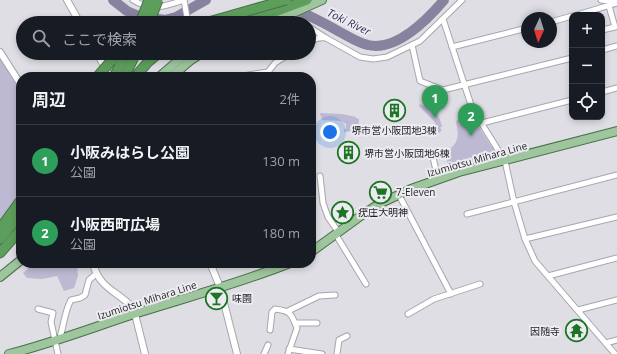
<!DOCTYPE html>
<html lang="ja">
<meta charset="utf-8">
<style>
body{margin:0;font-family:"Open Sans","Noto Sans JP",sans-serif;background:#242831;color:#f1f3f6}
.controls{position:absolute;right:12px;top:12px;display:grid;overflow:hidden;border-radius:8px;box-shadow:0 2px 6px #0003}
.controls button{width:36px;height:36px;display:grid;place-items:center;padding:0;border:0;border-bottom:1px solid #363941;background:#171b24;color:#f1f3f6;font:20px sans-serif}
.compass{position:absolute;left:521px;top:12px;width:36px;height:36px;border-radius:50%;background:#171b24;box-shadow:0 2px 6px #0003;rotate:184deg}
.you{position:absolute;left:330px;top:132px;width:14px;height:14px;margin:-10px;border:3px solid #fff;border-radius:50%;background:#1a73e8;box-shadow:0 0 0 6px #1a73e833}
.badge{display:grid;place-items:center;width:26px;height:26px;border-radius:50%;background:#91ba97;color:#fff;font-size:13px;font-weight:700}
.pin{position:absolute;translate:-50% -33px;filter:drop-shadow(0 1px 2px #0008)}
.pin::after{content:'';position:absolute;top:21px;width:14px;height:12px;background:inherit;clip-path:polygon(0 0,100% 0,50% 100%)}
.list{margin:0;padding:0;list-style:none}
h2{display:flex;justify-content:space-between;align-items:center;height:52px;margin:0;padding:0 16px;font-size:17px}
h2 small{font-size:13px;font-weight:400;color:#9ea1a6}
.list li{display:grid;grid-template-columns:26px 1fr auto;gap:12px;align-items:center;box-sizing:border-box;height:72px;padding:0 16px;border-top:1px solid #363941}
.list b{display:block;font-size:15px;white-space:nowrap}
.list p{margin:0;font-size:13px;white-space:nowrap;color:#9ea1a6}
.list em{font-size:13px;font-style:normal;color:#9ea1a6}
.icon{flex:none;width:22px;height:22px;fill:none;stroke:currentColor;stroke-width:2;stroke-linecap:round;stroke-linejoin:round}
.map{position:relative;flex:none;width:617px;height:354px;overflow:hidden}
.search{position:absolute;background:#171b24;box-shadow:0 2px 6px #0003;left:16px;top:16px;width:300px;height:44px;display:flex;align-items:center;gap:10px;box-sizing:border-box;padding:0 14px;border-radius:22px;color:#9ea1a6;font-size:15px}
.panel{position:absolute;background:#171b24;box-shadow:0 2px 6px #0003;left:16px;top:72px;width:300px;height:196px;border-radius:16px}
.map>svg:first-child{display:block}
.green{fill:#bdb9d3}
.lines{fill:none;stroke-linecap:round;stroke-linejoin:round}
.river{stroke:#87839e;stroke-width:10}
.minor-casing{stroke:#a7a6ac;stroke-width:7}
.tertiary-casing{stroke:#a7a6ac;stroke-width:8}
.primary-casing{stroke:#477147;stroke-width:10}
.motorway-casing{stroke:#477147;stroke-width:11}
.minor{stroke:#fff;stroke-width:5}
.tertiary{stroke:#fff;stroke-width:6}
.primary{stroke:#9ec59d;stroke-width:8}
.motorway{stroke:#5d9e5c;stroke-width:9}
.motorway-bridge-casing{stroke:#477147;stroke-width:11;stroke-linecap:butt}
.motorway-bridge{stroke:#5d9e5c;stroke-width:9}
.labels{text-anchor:middle;stroke-width:4;stroke-linejoin:round;paint-order:stroke}
.poi-label{font-size:10px;fill:#1e1e20;stroke:#ecebf1;text-anchor:start}
.street-label{font-size:10px;fill:#1e1e20;stroke:#ecebf1}
.water-label{font-size:11px;font-style:italic;fill:#383059;stroke:#ecebf1}
</style>
<div class="map">
<svg width="617" height="354" viewBox="0 0 617 354">
<rect width="100%" height="100%" fill="#dedee4"/>
<g class="green">
<path d="M0 57 21 94V212L0 230Z"/>
<path d="M420 104C433 109 438 111 442 126L440 128 442 130 439 133 435 129 437 127 434 121 419 106Z"/>
<path d="M467 109 494 150 489 158 448 168 446 151C447 150 449 149 451 148 460 141 458 131 456 122Z"/>
<path d="M320 113 342 114 356 117V118L359 119 358 131 344 132V129H346V124L341 121 322 120Z"/>
<path d="M35 263H77L78 276 74 288 64 291 57 276 42 279 27 278 23 273Z"/>
</g>
<g class="lines">
<g class="river">
<path d="M113 0 127 11 139 16 165 20 176 17 206 0"/>
<path d="M292 7C307 15 323 22 338 31 348 36 358 43 368 45 396 52 428 19 444 0"/>
</g>
<defs>
<g id="minor">
<path d="M133 0C152 12 165 6 184 0"/>
<path d="M184 0 188 23"/>
<path d="M601 0 616 2"/>
<path d="M289 15 302 23"/>
<path d="M577 15 617 3"/>
<path d="M443 19 472 108 505 161 514 202 525 239 535 261 615 354"/>
<path d="M551 22 572 16"/>
<path d="M309 27 326 38"/>
<path d="M602 30 615 27 609 6"/>
<path d="M309 42C314 39 320 37 326 38L360 57 373 59 387 57 420 41 462 0"/>
<path d="M412 45 420 81 443 90 572 58"/>
<path d="M452 47 527 28"/>
<path d="M602 50 617 46"/>
<path d="M243 77 248 75 268 72 275 63 291 53"/>
<path d="M602 92 617 88"/>
<path d="M482 123 572 100"/>
<path d="M432 153 438 179"/>
<path d="M320 176 323 203 328 217 339 233"/>
<path d="M399 195 451 294"/>
<path d="M467 214 617 175"/>
<path d="M336 235 366 284"/>
<path d="M525 239 617 217"/>
<path d="M548 276 617 258"/>
<path d="M38 309 53 313 51 322 58 354"/>
<path d="M578 310 617 300"/>
<path d="M288 311 319 296 335 295"/>
<path d="M408 314 434 299 480 284"/>
<path d="M295 323H317"/>
<path d="M270 330 272 312 275 309C291 311 291 313 297 328L288 354"/>
<path d="M59 340C64 327 64 312 71 300L80 298 85 295 89 280 96 274"/>
<path d="M606 343 617 340"/>
<path d="M289 349 322 354"/>
<path d="M264 354 268 345"/>
<path d="M337 354 339 340 347 336"/>
</g>
<g id="tertiary">
<path d="M67 0 80 23"/>
<path d="M0 52 21 85"/>
<path d="M97 53 110 77"/>
<path d="M93 263C99 289 118 291 133 308L135 314 145 354"/>
<path d="M210 263 220 287 237 354"/>
</g>
<g id="primary">
<path d="M230 23 242 15"/>
<path d="M264 23 293 13 322 0"/>
<path d="M159 77 187 53"/>
<path d="M171 77 191 60 202 53"/>
<path d="M311 252 362 215 379 204 411 189 459 172 617 131"/>
<path d="M0 277 21 260"/>
<path d="M9 354C52 343 94 327 137 313 188 297 240 283 290 263"/>
</g>
<g id="motorway">
<path d="M237 23 272 13 307 0"/>
<path d="M135 77 148 62 159 53"/>
<path d="M0 229 21 200"/>
<path d="M0 239 21 214"/>
<path d="M0 253 21 229"/>
</g>
</defs>
<use href="#minor" class="minor-casing"/>
<use href="#tertiary" class="tertiary-casing"/>
<use href="#primary" class="primary-casing"/>
<use href="#motorway" class="motorway-casing"/>
<use href="#minor" class="minor"/>
<use href="#tertiary" class="tertiary"/>
<use href="#primary" class="primary"/>
<use href="#motorway" class="motorway"/>
<defs>
<g id="motorway-bridge">
<path d="M140 23 149 0"/>
<path d="M149 23 158 0"/>
<path d="M205 23 286 0"/>
<path d="M97 77 111 61 122 53"/>
<path d="M114 77 126 53"/>
<path d="M124 77 136 53"/>
</g>
</defs>
<use href="#motorway-bridge" class="motorway-bridge-casing"/>
<use href="#motorway-bridge" class="motorway-bridge"/>
</g>
<defs>
<symbol id="building-ring" viewBox="-11 -11 22 22"><circle r="9.5" fill="#ecebf1" stroke="#1b7522" stroke-width="1.5"/><path d="M-4-6H4V6H1V3H-1V6H-4ZM-2.5-4.3h1.7v1.8h-1.7ZM.8-4.3h1.7v1.8H.8ZM-2.5-1h1.7V.8h-1.7ZM.8-1h1.7V.8H.8Z" fill="#1b7522"/></symbol>
<symbol id="supermarket-ring" viewBox="-11 -11 22 22"><circle r="9.5" fill="#ecebf1" stroke="#1b7522" stroke-width="1.5"/><path d="M-6-5.5h2.5l.6 2H6L4.5 2H-2.5L-4.4-4H-6ZM-1.5 3.2a1.3 1.3 0 1 0 .1 0ZM3 3.2a1.3 1.3 0 1 0 .1 0Z" fill="#1b7522"/></symbol>
<symbol id="sight-ring" viewBox="-11 -11 22 22"><circle r="9.5" fill="#ecebf1" stroke="#1b7522" stroke-width="1.5"/><path d="M0-6L1.8-2.2L6-1.7L2.9 1.2L3.7 5.4L0 3.3L-3.7 5.4L-2.9 1.2L-6-1.7L-1.8-2.2Z" fill="#1b7522"/></symbol>
<symbol id="bar-ring" viewBox="-11 -11 22 22"><circle r="9.5" fill="#ecebf1" stroke="#1b7522" stroke-width="1.5"/><path d="M-6-5H6L.8 .8V4.5H3.5V6h-7V4.5H-.8V.8Z" fill="#1b7522"/></symbol>
<symbol id="temple-ring" viewBox="-11 -11 22 22"><circle r="9.5" fill="#ecebf1" stroke="#1b7522" stroke-width="1.5"/><path d="M0-6L5-2H3V0L6.5 2.5H4V6H1.5V3h-3V6H-4V2.5H-6.5L-3 0V-2H-5Z" fill="#1b7522"/></symbol>
</defs>
<g fill-rule="evenodd">
<use href="#building-ring" x="382" y="98" width="25" height="25"/>
<use href="#building-ring" x="336" y="140" width="25" height="25"/>
<use href="#supermarket-ring" x="368" y="180" width="25" height="25"/>
<use href="#sight-ring" x="330" y="200" width="25" height="25"/>
<use href="#bar-ring" x="204" y="286" width="25" height="25"/>
<use href="#temple-ring" x="564" y="318" width="25" height="25"/>
</g>
<g class="labels">
<g class="poi-label">
<text x="394" y="134" text-anchor="middle">堺市営小阪団地3棟</text>
<text x="364" y="157">堺市営小阪団地6棟</text>
<text x="396" y="196">7-Eleven</text>
<text x="358" y="216">疣庄大明神</text>
<text x="232" y="302">味園</text>
<text x="560" y="335" text-anchor="end">因随寺</text>
</g>
<g class="street-label">
<text transform="translate(477 159) rotate(-16)" y="4">Izumiotsu Mihara Line</text>
<text transform="translate(147 300) rotate(-18)" y="4">Izumiotsu Mihara Line</text>
</g>
<g class="water-label">
<text transform="translate(349 22) rotate(26)" y="4">Toki River</text>
</g>
</g>
</svg>
<div class="controls">
<button>+</button>
<button>−</button>
<button><svg class="icon" aria-label="locate" viewBox="0 0 24 24"><circle cx="12" cy="12" r="6"/><path d="M12 2v4M12 18v4M2 12h4M18 12h4"/></svg></button>
</div>
<svg class="compass" viewBox="-18 -18 36 36"><path d="M0-13l5 13h-10z" fill="#e53935"/><path d="M0 13l5-13h-10z" fill="#9ea1a6"/></svg>
<div class="you"></div>
<div class="pin badge" style="left:435px;top:118px;background:#2e9e5b">1</div>
<div class="pin badge" style="left:471px;top:136px;background:#2e9e5b">2</div>
<div class="search"><svg class="icon" aria-label="search" viewBox="0 0 24 24"><circle cx="10" cy="10" r="6"/><path d="M15 15l6 6"/></svg>ここで検索</div>
<section class="panel">
<h2>周辺<small>2件</small></h2>
<ul class="list">
<li><span class="badge" style="background:#2e9e5b">1</span><div><b>小阪みはらし公園</b><p>公園</p></div><em>130 m</em></li>
<li><span class="badge" style="background:#2e9e5b">2</span><div><b>小阪西町広場</b><p>公園</p></div><em>180 m</em></li>
</ul>
</section>
</div>
